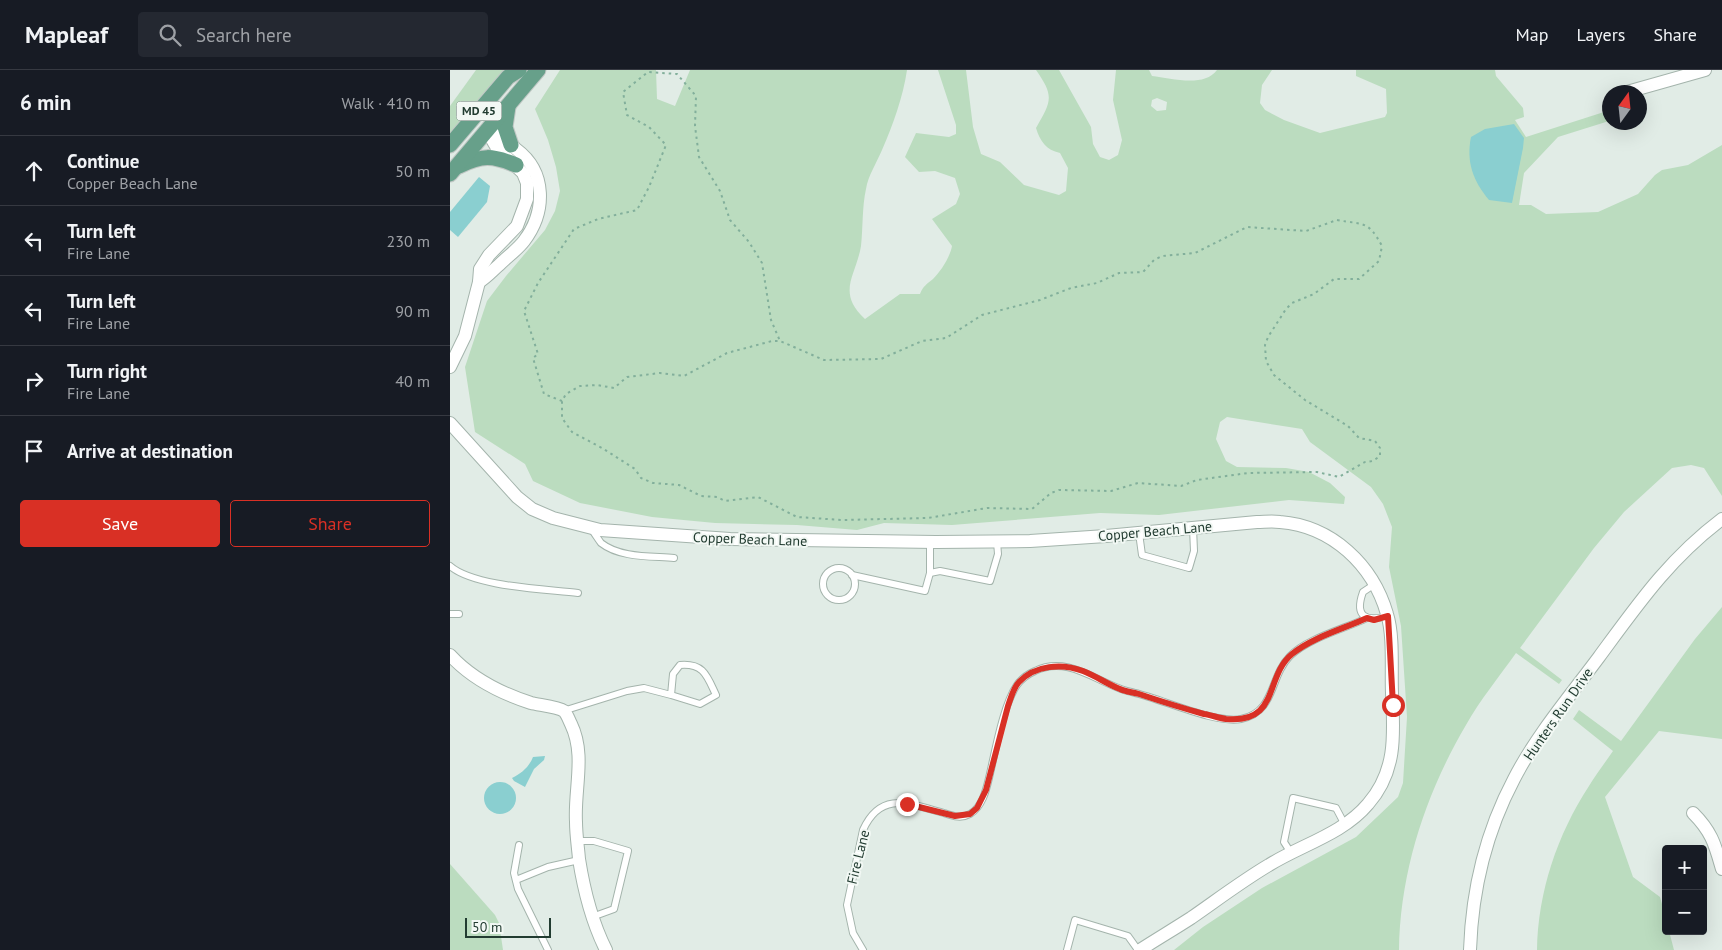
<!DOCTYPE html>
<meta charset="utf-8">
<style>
body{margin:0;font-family:"PT Sans",sans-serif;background:#242831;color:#f1f3f6}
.controls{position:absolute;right:15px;bottom:15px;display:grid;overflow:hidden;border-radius:5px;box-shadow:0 5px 20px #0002}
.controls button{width:45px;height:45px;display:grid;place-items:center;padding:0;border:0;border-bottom:1px solid #363941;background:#171b24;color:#f1f3f6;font:25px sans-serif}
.compass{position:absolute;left:1152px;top:15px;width:45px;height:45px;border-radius:50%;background:#171b24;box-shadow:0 5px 20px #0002;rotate:15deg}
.scale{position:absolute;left:15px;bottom:12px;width:86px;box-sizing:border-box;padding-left:5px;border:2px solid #223c31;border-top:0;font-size:14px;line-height:18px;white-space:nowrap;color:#223c31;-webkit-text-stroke:4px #f2f8f4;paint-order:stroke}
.stop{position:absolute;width:15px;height:15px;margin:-11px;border:4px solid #d93025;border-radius:50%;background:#fff}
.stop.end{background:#d93025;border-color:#fff;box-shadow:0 1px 5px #0008}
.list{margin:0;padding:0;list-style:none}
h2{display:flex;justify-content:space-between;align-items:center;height:65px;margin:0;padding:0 20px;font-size:21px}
h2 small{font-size:16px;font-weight:400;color:#9ea1a6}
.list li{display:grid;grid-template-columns:32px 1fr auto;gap:15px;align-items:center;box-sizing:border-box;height:70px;padding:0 20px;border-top:1px solid #363941}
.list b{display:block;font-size:19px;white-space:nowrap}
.list p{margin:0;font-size:16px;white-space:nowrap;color:#9ea1a6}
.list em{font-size:16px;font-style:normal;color:#9ea1a6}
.actions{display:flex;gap:10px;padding:15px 20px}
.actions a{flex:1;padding:11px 0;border:1px solid #d93025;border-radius:5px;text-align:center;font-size:18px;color:#d93025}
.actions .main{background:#d93025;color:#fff}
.icon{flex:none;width:28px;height:28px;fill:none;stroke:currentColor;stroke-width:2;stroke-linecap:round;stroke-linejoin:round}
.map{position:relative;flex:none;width:1272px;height:880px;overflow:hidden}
header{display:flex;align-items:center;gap:30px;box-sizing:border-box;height:70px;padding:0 25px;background:#171b24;border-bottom:1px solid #363941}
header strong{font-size:24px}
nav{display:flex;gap:28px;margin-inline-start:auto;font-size:18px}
.search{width:350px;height:45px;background:#242831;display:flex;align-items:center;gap:12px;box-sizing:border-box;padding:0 18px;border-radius:5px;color:#9ea1a6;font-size:19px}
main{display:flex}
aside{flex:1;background:#171b24}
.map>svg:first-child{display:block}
.green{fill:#bbdcbf;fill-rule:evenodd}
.water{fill:#8acfd0}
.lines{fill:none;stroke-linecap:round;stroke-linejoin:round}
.lane-casing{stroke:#a4b4ac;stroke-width:8}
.street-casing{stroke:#a4b4ac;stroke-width:14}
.primary-casing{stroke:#c1c8c5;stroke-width:17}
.path{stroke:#82af9b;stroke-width:2;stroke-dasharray:2.5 4;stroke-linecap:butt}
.lane{stroke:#fff;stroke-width:6}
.street{stroke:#fff;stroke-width:12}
.primary{stroke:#67a08a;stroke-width:15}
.route{stroke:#d93025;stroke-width:6}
.labels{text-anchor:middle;stroke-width:4;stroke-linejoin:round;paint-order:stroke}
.shield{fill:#f2f8f4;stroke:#60746c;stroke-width:1}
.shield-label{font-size:12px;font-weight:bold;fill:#223c31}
.street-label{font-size:14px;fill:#223c31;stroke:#f2f8f4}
</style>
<header>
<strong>Mapleaf</strong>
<div class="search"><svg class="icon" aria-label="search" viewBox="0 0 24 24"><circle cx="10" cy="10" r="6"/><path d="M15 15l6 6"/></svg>Search here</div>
<nav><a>Map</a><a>Layers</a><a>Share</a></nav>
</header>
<main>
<aside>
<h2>6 min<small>Walk · 410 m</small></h2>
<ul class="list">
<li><svg class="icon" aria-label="ahead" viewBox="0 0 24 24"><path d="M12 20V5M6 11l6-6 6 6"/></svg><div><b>Continue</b><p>Copper Beach Lane</p></div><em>50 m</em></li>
<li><svg class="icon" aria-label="left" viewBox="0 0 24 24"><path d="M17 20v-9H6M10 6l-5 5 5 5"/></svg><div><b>Turn left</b><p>Fire Lane</p></div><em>230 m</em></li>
<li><svg class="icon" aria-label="left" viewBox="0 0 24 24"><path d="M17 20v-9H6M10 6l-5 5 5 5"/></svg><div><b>Turn left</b><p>Fire Lane</p></div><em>90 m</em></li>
<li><svg class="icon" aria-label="right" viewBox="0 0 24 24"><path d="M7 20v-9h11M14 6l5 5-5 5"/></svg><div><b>Turn right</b><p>Fire Lane</p></div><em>40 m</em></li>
<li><svg class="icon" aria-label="arrive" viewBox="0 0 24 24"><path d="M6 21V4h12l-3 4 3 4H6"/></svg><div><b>Arrive at destination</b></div></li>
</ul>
<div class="actions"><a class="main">Save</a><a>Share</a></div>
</aside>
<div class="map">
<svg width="1272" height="880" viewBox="0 0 1272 880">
<rect width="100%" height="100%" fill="#e1ece6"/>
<g class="green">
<path d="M26 0H55L0 65V36Z"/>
<path d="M110 0H206L207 29 225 36 240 0H457C453 27 443 55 432 80 427 92 418 106 416 119 412 137 413 157 411 176 406 206 386 222 415 249L450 224H470C473 216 477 214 483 209 491 201 500 187 502 176L482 149 506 134 510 124 505 108 485 101 469 102 455 87 466 63 499 67 506 64V55L488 0H516L523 57 531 84 550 92 574 115 609 125 616 121 618 98 610 83C596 80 590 71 586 58 601 31 605 27 586 0H609L641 57 643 74 650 87 659 90 668 85 672 70 663 30 666 0H699L702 6C721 8 754 18 767 0H822L812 15 810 33 815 40 834 50 870 63 935 47 937 43 936 19 906 6V0H1045L1046 6 1073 38 1074 47 1065 50 1076 67 1154 42 1159 46V51L1108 67 1074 103 1069 135H1081L1096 144 1148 142 1188 124 1205 105 1212 100 1238 95 1272 75V426L1254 398 1241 395 1222 398 1174 442 1144 478 1070 578 1112 610 1109 614 1066 583C1049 607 1030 630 1016 655 976 723 950 801 949 880H724L753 857 812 818 906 767 948 727 953 713 957 647 951 556 939 497 942 457 933 434 921 417 860 372 852 359 777 347 770 352 766 369 776 391 787 397 836 398 859 402 880 413 895 427 894 434 839 430 709 445 650 443 502 455 434 453 407 460 347 455 265 453 202 447 130 433 83 411 75 394 25 362 15 297 37 231 56 206 95 160 105 141 110 121 106 97 98 70 85 39ZM707 28 717 32 716 40 707 41 701 36 702 30Z"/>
<path d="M1272 537V669L1209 661 1155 727 1183 807 1210 827 1216 848V861H1219L1224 880H1087C1088 822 1107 765 1139 716 1146 704 1155 693 1163 681L1123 649 1129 640 1171 671 1245 569Z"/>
<path d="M0 794 45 845 49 853 53 880H0Z"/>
</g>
<g class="water">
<path d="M1064 54 1074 68 1073 78 1062 133 1039 130C1023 111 1016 92 1021 67L1035 59Z"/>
<path d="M29 107 40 116 37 132 8 167 0 160V142Z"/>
<path d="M95 686 94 690 84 699 75 717 64 711 62 708C72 703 79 697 83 687Z"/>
<circle cx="50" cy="728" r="16"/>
</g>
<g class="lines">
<defs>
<g id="lane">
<path d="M142 460C145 464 148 469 151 473 170 488 201 486 224 488"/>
<path d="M689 463 692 485 739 498 744 481 743 458"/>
<path d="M480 473V503L490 501 540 511 548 484 547 472"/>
<path d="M0 496C24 517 96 519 128 523"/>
<circle cx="389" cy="514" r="16"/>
<path d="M402 505 475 521 480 503"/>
<path d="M925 514 913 522C904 547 916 552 938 546"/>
<path d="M0 544H9"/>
<path d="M113 641 177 621 194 618 221 625 223 604 230 595C254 593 257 606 266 625L250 634 221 625"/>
<path d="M128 771H144L178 781 164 839 142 847"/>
<path d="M69 775 64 803 68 819 98 880"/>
<path d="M841 783 834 772 843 728 886 738 895 755"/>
<path d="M66 810 98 797 129 790"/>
<path d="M413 880 403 863 397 835 413 760C431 720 460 734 494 743 503 746 511 749 520 744 532 737 536 721 539 708 545 683 553 635 567 615 572 608 578 604 585 601 616 586 643 609 671 619 675 621 680 621 685 623 712 629 765 654 791 649 826 642 819 607 840 586 858 568 894 559 917 548"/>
<path d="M617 880 625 850 678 866 688 880"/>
</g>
<g id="street">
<path d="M1177 22 1255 0"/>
<path d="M29 212C37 207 42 201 49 195 57 187 67 180 74 171 96 142 97 102 66 79 57 72 49 65 37 61"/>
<path d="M0 297 15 266 29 212 30 199 39 185 67 156 77 129V113L73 103 47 78 37 61"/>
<path d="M0 353 67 427 82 439 103 448 150 460 280 469 486 472 580 471 656 466 807 452C814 452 822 451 830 452 882 456 923 495 937 544 944 566 941 600 942 623 944 664 947 701 918 734 893 764 851 775 819 795 792 811 767 830 741 848 724 859 707 869 690 880"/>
<path d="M0 585C22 609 50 623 81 633 89 635 108 637 114 641 117 644 119 650 121 654 136 685 124 719 126 752 126 764 128 777 129 789 134 821 142 852 156 880"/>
<path d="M1243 743C1262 762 1265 775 1272 799"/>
<path d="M1020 880C1022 820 1036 762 1064 709 1086 666 1120 626 1149 587 1188 534 1219 489 1272 449"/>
</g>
<g id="primary">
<path d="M58 37 55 57 61 75"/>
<path d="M0 75 58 7 69 0"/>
<path d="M9 96C32 85 42 85 66 95"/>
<path d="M0 104 88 0"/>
</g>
</defs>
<use href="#lane" class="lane-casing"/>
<use href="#street" class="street-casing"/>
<use href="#primary" class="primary-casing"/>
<g class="path">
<path d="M887 150C914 155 918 150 932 176L929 191 909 209H884L864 224 842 233 836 239 818 267 815 275 816 291 824 305 855 330 898 356 909 368 925 371 930 378V386L923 391 915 392 889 407 867 402 798 403 747 410 731 416 688 413 661 421 609 420 601 423 582 439 537 438 478 448 392 450 347 447 308 427 275 431 267 427 251 426 229 415 203 413 191 408 185 399 152 378 122 362 112 348V331L116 324 130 316 147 315 164 318 177 307 210 303 234 306 277 283 322 271H330L374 290 431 289 472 271 496 268 532 245 590 230 621 218 647 213 669 203 693 202 704 190 712 186 745 183 797 157 856 161Z"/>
<path d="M112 331 94 324 83 288 88 284 74 241 88 213 124 159 148 149 187 140 199 117 216 75 199 57 177 45 173 22 198 2 227 4 246 26 245 56 249 87 270 121 280 150 299 172 312 193 321 250 330 271"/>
</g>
<use href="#lane" class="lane"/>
<use href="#street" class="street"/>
<use href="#primary" class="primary"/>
</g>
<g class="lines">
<path class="route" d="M457 734 505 746 520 744 527 738 536 720 558 636C561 628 563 618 569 612 585 595 612 593 633 601 646 606 657 614 670 619 676 622 683 622 689 624 710 631 732 638 754 644 761 645 769 648 776 649 830 654 814 607 842 584 863 567 893 559 917 548L924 550 938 546 943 635"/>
</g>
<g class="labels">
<rect class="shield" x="6.5" y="31.5" width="45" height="19" rx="4"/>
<g class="shield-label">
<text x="29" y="45">MD 45</text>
</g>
<g class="street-label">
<text transform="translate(705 461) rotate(-5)" y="5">Copper Beach Lane</text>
<text transform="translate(300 469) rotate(2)" y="5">Copper Beach Lane</text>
<text transform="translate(1108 644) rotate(-55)" y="5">Hunters Run Drive</text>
<text transform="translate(408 787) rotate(-76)" y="5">Fire Lane</text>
</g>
</g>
</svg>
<div class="controls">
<button>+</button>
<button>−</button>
</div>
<svg class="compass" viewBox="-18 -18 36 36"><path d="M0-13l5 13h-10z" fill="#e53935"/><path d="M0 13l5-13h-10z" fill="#9ea1a6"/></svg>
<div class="scale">50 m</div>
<div class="stop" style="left:943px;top:635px"></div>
<div class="stop end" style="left:457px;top:734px"></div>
</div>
</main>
